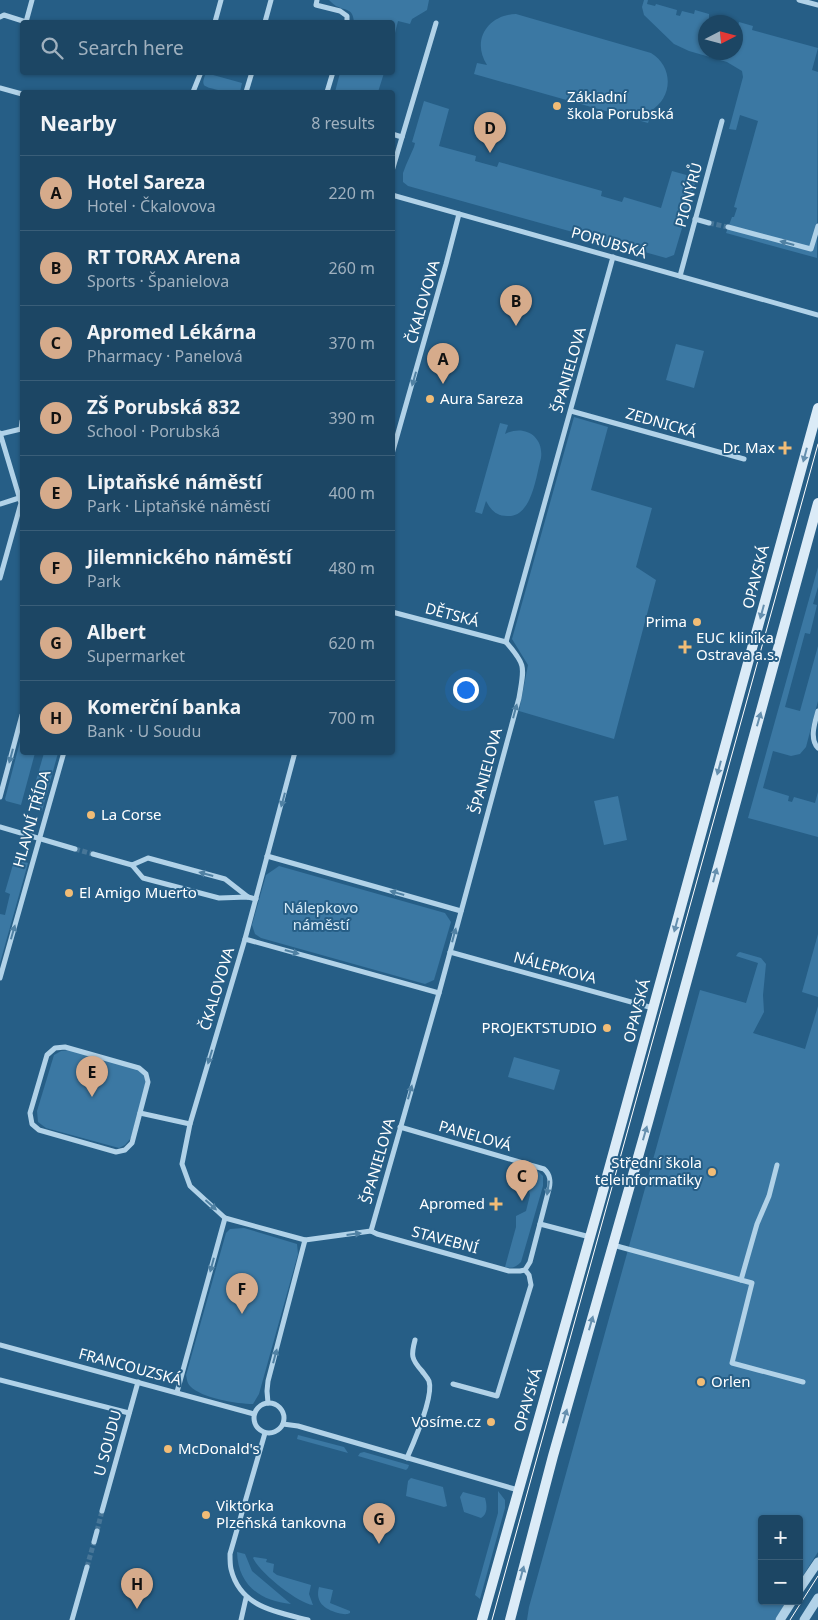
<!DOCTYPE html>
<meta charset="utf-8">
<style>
body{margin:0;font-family:"Noto Sans",sans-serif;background:#29506d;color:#f1f3f6}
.controls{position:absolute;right:15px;bottom:15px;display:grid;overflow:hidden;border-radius:5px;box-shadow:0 1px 4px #0004}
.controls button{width:45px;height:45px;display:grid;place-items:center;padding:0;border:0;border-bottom:1px solid #3a5e78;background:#1c4664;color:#f1f3f6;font:25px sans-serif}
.compass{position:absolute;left:698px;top:15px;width:45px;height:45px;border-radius:50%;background:#1c4664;box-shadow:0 1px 4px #0004;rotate:84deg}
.you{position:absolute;left:465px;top:689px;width:18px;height:18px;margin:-12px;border:4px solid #fff;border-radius:50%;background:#1a73e8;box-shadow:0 0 0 8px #1a73e833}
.badge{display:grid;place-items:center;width:32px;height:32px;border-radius:50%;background:#d6ab8b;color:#111;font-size:16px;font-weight:700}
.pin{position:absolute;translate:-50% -41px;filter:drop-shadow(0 1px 2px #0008)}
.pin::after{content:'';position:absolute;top:26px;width:18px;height:15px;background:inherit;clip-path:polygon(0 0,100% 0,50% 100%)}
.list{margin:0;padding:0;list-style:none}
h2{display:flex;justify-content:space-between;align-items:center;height:65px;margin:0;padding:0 20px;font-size:21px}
h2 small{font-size:16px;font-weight:400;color:#a0b1bf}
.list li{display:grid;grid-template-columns:32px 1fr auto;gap:15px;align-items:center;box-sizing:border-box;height:75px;padding:0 20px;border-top:1px solid #3a5e78}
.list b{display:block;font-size:19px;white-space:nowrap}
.list p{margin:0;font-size:16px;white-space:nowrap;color:#a0b1bf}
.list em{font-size:16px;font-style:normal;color:#a0b1bf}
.icon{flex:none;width:28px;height:28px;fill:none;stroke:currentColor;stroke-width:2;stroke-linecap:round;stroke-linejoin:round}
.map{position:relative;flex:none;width:818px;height:1620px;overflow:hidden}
.search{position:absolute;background:#1c4664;box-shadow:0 1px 4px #0004;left:20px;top:20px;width:375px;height:55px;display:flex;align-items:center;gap:12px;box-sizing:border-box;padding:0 18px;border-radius:5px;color:#a0b1bf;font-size:19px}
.panel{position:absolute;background:#1c4664;box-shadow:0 1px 4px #0004;left:20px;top:90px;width:375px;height:665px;border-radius:5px}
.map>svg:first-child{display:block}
.green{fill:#3b78a3}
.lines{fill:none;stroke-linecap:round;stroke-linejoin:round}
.minor-tunnel{stroke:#477698;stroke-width:5;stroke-dasharray:5 2.5;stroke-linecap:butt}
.minor{stroke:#b1d2e8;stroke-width:5}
.tertiary{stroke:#b1d2e8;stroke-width:9}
.secondary{stroke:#dbebf7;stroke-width:10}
.tram{stroke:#fff;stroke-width:1}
.oneway{fill:#5081a3}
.oneway2{fill:#658fae}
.poi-dot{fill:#f1bc76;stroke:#265e86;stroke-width:2}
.labels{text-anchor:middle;stroke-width:4;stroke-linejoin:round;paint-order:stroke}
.poi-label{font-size:15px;fill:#fff;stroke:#265e86;text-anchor:start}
.street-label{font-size:15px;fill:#fff;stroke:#265e86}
.park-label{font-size:15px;fill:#d5e9f6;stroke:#265e86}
</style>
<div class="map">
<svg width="818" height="1620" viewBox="0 0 818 1620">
<rect width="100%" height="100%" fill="#265e86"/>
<g class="green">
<path d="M329 0H429L427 10 412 19 410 24 398 21 393 41 392 22H354C353 8 346 11 336 6 333 4 331 2 329 0Z"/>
<path d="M644 0H648L647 4 655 6 656 4 677 10 676 15 680 16 682 11 694 14 695 10 709 14V18L720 22H706V52H736V26H738L739 22 753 26 752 30 818 48 812 70 818 72 817 258 726 233 732 217H734L737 208 734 207 758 121 740 115 736 130 729 129 743 77 742 71 727 62 689 51 674 44 644 15 642 7Z"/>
<path d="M516 14 651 53C674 67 673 98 650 111L652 112 648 123 474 74 477 63 487 65C471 40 488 15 516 14Z"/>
<path d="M206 73 242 83 240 92C233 93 207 89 204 85 202 81 205 76 206 73Z"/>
<path d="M340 73V72L384 73 378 92H335Z"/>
<path d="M424 101 449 109 439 146 476 156 475 161 497 167 499 162 602 191 601 196 622 202 624 197 661 208 672 171 697 178 674 255 666 258 408 186 403 182V173L406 165 414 147 415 143 412 142Z"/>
<path d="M676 344 704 351 694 388 666 380Z"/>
<path d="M574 417 608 427 591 490 652 508 636 567 656 580 614 739 519 711 528 665 512 639Z"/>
<path d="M500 423 508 425 505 434C524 424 544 436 541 458 536 476 532 518 507 516 496 516 491 510 486 501L482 514 475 512Z"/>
<path d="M818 567V587L813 604 817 605 810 634 805 633 785 707 800 711 818 646V701L806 747 800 754 791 756 773 751 763 788 789 796 788 801 792 802 794 797 815 803 818 792V837L748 818Z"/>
<path d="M22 734V752L35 753 21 805 6 801 5 799Z"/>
<path d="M44 753H58L42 811 35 809 36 803 30 801Z"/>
<path d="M618 796 627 840 604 845 594 801Z"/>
<path d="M16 859 28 863 0 963V914L5 915 10 894 5 892 14 861Z"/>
<path d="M279 866 445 913 451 922 434 980 425 984 261 938 255 934 252 925 266 875Z"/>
<path d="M818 934V997L802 992Z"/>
<path d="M740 952 761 958 766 964 763 995 764 1012 753 1033 805 1049 818 1006V1552L799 1582V1519H762V1601H787L775 1620H527L529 1607 700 990 746 1003 758 963 736 956 738 953Z"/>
<path d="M70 1050 137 1069 144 1075 146 1083 131 1138 125 1145 119 1148 46 1128 38 1122 37 1111 54 1055 61 1051Z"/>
<path d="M514 1057 560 1070 554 1090 508 1077Z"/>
<path d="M531 1167 536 1169 543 1176V1186L521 1262C516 1267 512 1269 505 1267L516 1227V1216L526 1211 530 1195 527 1183Z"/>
<path d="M244 1228 297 1244 298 1254 259 1394 253 1404C237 1404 201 1398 190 1386 187 1383 187 1379 186 1375L226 1233 230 1229Z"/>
<path d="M298 1435 344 1447 348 1453 297 1439Z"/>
<path d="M364 1452 409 1465 408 1468 406 1470 358 1456 360 1453Z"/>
<path d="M411 1478 443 1487 447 1506 444 1507 406 1496 408 1481Z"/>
<path d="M498 1491 505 1500V1508L480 1599 475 1595 498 1513Z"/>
<path d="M463 1492 485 1498C487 1505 488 1514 481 1518L464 1512 460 1497Z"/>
<path d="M237 1552 245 1554 252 1571 291 1604C260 1601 238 1585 237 1552Z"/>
<path d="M254 1557 267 1559 266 1562 274 1564 273 1572 277 1575 311 1585 309 1594 313 1605C298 1603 260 1573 253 1558Z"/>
<path d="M319 1587 333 1590 330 1603 350 1611V1613C346 1615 343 1614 338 1613 324 1609 315 1602 319 1587Z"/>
</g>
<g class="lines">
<g class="minor-tunnel">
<path d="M709 223 728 227"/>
<path d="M75 849 93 854"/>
<path d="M97 1531 102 1511"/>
<path d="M87 1567 94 1542"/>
</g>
<g class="minor">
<path d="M317 0 316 5 340 11 347 16V22"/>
<path d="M799 0 818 5"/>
<path d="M0 17 4 15 26 22 32 0"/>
<path d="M215 22 221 0"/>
<path d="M265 22 271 0"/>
<path d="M0 88 22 94"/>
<path d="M193 92 201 72"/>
<path d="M246 92 252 72"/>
<path d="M327 92 333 72"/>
<path d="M392 134 402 137"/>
<path d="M392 171 436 23"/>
<path d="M392 195 818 315"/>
<path d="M695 219 709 223"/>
<path d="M728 227 811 249 818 226"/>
<path d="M680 276 722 121"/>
<path d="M571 411 744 459"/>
<path d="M0 433 21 503 0 578"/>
<path d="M0 434 21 429 22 421"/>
<path d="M392 454 446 264 459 214"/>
<path d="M0 504 19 498"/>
<path d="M392 612 506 642"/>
<path d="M506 642 613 257"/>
<path d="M818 711C815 722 809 739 818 748"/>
<path d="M295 752 245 939 190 1124 182 1164 190 1186 225 1218 305 1240 371 1231 439 993 519 698C524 667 527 666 506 642"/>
<path d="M0 797 22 715"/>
<path d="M0 827 75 849"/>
<path d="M93 854 132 865 148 858 225 879 248 897"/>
<path d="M267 856 461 911"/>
<path d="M132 865 143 878 219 898 248 897 256 899"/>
<path d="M245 939 439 993"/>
<path d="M450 952 653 1008"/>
<path d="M0 978 64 752"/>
<path d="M65 1047 139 1068 146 1074 148 1082 132 1143 125 1150 116 1152 39 1130 32 1124 30 1113 47 1055 55 1048Z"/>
<path d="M140 1113 190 1124"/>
<path d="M540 1224 590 1237"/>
<path d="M371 1231 377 1234 509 1271H520L525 1270 530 1262 549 1189C551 1182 550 1174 544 1169L400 1127"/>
<path d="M613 1245 752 1283 732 1363 803 1382"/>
<path d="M741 1280 757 1224 769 1196 777 1165"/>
<path d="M0 1345 254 1414"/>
<path d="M0 1380 129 1413"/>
<path d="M453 1384 497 1396 531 1285 529 1275 525 1270"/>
<path d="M177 1392 225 1218"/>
<path d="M268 1403 267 1391 268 1381 305 1240"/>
<circle cx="269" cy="1418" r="15"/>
<path d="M283 1424 298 1426 518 1490"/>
<path d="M265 1433 230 1554C230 1559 230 1565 231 1569 240 1607 276 1612 308 1620"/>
<path d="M407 1458C414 1442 434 1396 429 1381 427 1377 424 1374 422 1371 411 1359 411 1355 415 1340"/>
<path d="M102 1511 138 1382"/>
<path d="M94 1542 97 1531"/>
<path d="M72 1620 87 1567"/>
<path d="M241 1620 246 1598"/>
</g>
<g class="tertiary">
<path d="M799 1590 818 1562"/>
<path d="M780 1620 792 1601"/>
<path d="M804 1620 818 1598"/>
</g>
<g class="secondary">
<path d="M482 1620 601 1198 818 408"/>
<path d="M510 1620 553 1456 648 1122 818 503"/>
</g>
<g class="tram">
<path d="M492 1620 818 444"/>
<path d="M790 1620 818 1576"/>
</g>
</g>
<defs><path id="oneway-solid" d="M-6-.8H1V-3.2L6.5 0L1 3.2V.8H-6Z" transform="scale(1.25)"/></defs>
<g class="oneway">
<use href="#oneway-solid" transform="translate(787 243) rotate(-165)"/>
<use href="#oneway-solid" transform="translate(414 379) rotate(106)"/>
<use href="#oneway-solid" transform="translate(515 711) rotate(-75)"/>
<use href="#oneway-solid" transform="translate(11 756) rotate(105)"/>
<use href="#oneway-solid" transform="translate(283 800) rotate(105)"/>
<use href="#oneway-solid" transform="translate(206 874) rotate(-165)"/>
<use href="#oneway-solid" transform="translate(397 893) rotate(-164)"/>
<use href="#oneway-solid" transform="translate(13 932) rotate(-74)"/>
<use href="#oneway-solid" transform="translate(454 935) rotate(-75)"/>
<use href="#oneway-solid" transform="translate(292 952) rotate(15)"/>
<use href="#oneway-solid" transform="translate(210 1057) rotate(107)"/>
<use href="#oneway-solid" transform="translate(410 1092) rotate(-74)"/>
<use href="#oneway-solid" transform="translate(548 1188) rotate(98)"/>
<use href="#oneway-solid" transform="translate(211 1205) rotate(42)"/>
<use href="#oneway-solid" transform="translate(354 1234) rotate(-7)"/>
<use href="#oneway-solid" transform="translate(212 1265) rotate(105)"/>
<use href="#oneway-solid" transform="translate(275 1356) rotate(-75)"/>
</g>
<g class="oneway2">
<use href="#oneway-solid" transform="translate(805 455) rotate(105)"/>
<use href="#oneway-solid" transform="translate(762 612) rotate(105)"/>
<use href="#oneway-solid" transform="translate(759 719) rotate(-74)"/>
<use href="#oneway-solid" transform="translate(719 768) rotate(105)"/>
<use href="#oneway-solid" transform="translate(715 875) rotate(-75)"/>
<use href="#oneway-solid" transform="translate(676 925) rotate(105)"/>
<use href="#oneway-solid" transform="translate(645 1133) rotate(-74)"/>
<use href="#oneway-solid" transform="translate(591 1323) rotate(-74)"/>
<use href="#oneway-solid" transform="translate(565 1416) rotate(-74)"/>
<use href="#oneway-solid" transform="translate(522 1573) rotate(-75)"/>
</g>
<g class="poi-dot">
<circle cx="557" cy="106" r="5"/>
<circle cx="430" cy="399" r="5"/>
<path d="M782.5 440.5h5v5h5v5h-5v5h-5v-5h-5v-5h5z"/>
<circle cx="697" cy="622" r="5"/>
<path d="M682.5 639.5h5v5h5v5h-5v5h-5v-5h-5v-5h5z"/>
<circle cx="91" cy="815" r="5"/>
<circle cx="69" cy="893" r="5"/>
<circle cx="607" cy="1028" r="5"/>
<circle cx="712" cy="1172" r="5"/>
<path d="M493.5 1196.5h5v5h5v5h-5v5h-5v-5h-5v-5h5z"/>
<circle cx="701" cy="1382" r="5"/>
<circle cx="491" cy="1422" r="5"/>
<circle cx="168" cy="1449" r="5"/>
<circle cx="206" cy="1515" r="5"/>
</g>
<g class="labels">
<g class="poi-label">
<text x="567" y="102">Základní<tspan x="567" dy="17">škola Porubská</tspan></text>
<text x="440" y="404">Aura Sareza</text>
<text x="775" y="453" text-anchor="end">Dr. Max</text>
<text x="687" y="627" text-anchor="end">Prima</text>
<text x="696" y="643">EUC klinika<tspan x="696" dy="17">Ostrava a.s.</tspan></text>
<text x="101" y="820">La Corse</text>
<text x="79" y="898">El Amigo Muerto</text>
<text x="597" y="1033" text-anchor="end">PROJEKTSTUDIO</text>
<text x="702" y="1168" text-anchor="end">Střední škola<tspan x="702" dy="17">teleinformatiky</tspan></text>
<text x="485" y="1209" text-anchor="end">Apromed</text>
<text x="711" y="1387">Orlen</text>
<text x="481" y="1427" text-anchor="end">Vosíme.cz</text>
<text x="178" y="1454">McDonald's</text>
<text x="216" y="1511">Viktorka<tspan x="216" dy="17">Plzeňská tankovna</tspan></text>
</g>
<g class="street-label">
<text transform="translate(689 195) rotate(-75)" y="5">PIONÝRŮ</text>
<text transform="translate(609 243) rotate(16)" y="5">PORUBSKÁ</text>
<text transform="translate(423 302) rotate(-74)" y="5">ČKALOVOVA</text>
<text transform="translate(569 370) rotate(-74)" y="5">ŠPANIELOVA</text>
<text transform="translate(661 423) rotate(16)" y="5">ZEDNICKÁ</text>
<text transform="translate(756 577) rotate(-75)" y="5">OPAVSKÁ</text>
<text transform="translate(452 615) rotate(15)" y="5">DĚTSKÁ</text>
<text transform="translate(486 771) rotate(-75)" y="5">ŠPANIELOVA</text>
<text transform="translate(32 819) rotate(-74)" y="5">HLAVNÍ TŘÍDA</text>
<text transform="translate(555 968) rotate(15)" y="5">NÁLEPKOVA</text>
<text transform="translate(217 989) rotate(-73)" y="5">ČKALOVOVA</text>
<text transform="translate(637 1011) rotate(-75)" y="5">OPAVSKÁ</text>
<text transform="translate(475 1136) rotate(16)" y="5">PANELOVÁ</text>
<text transform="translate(378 1161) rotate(-74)" y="5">ŠPANIELOVA</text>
<text transform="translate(445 1240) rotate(15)" y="5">STAVEBNÍ</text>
<text transform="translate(130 1367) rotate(15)" y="5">FRANCOUZSKÁ</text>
<text transform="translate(528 1400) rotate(-74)" y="5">OPAVSKÁ</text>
<text transform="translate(108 1443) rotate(-75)" y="5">U SOUDU</text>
</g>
<g class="park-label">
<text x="321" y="913">Nálepkovo<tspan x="321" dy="17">náměstí</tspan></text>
</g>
</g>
</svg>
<div class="controls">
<button>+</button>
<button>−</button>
</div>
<svg class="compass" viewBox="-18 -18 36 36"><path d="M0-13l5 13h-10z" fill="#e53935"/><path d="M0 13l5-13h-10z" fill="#a0b1bf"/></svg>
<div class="you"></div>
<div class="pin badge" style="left:443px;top:384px">A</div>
<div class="pin badge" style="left:516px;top:326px">B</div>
<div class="pin badge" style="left:522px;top:1201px">C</div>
<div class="pin badge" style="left:490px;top:153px">D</div>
<div class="pin badge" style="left:92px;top:1097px">E</div>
<div class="pin badge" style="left:242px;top:1314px">F</div>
<div class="pin badge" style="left:379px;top:1544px">G</div>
<div class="pin badge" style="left:137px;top:1609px">H</div>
<div class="search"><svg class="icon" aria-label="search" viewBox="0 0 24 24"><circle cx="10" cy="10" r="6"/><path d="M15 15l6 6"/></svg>Search here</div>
<section class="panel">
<h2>Nearby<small>8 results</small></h2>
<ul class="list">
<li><span class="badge">A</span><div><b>Hotel Sareza</b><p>Hotel · Čkalovova</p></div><em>220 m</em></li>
<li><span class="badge">B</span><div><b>RT TORAX Arena</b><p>Sports · Španielova</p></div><em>260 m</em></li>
<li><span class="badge">C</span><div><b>Apromed Lékárna</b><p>Pharmacy · Panelová</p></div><em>370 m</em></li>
<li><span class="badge">D</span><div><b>ZŠ Porubská 832</b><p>School · Porubská</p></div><em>390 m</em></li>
<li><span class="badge">E</span><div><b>Liptaňské náměstí</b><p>Park · Liptaňské náměstí</p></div><em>400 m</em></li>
<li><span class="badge">F</span><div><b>Jilemnického náměstí</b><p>Park</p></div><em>480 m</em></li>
<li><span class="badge">G</span><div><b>Albert</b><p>Supermarket</p></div><em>620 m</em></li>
<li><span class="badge">H</span><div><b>Komerční banka</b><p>Bank · U Soudu</p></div><em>700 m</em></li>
</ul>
</section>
</div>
